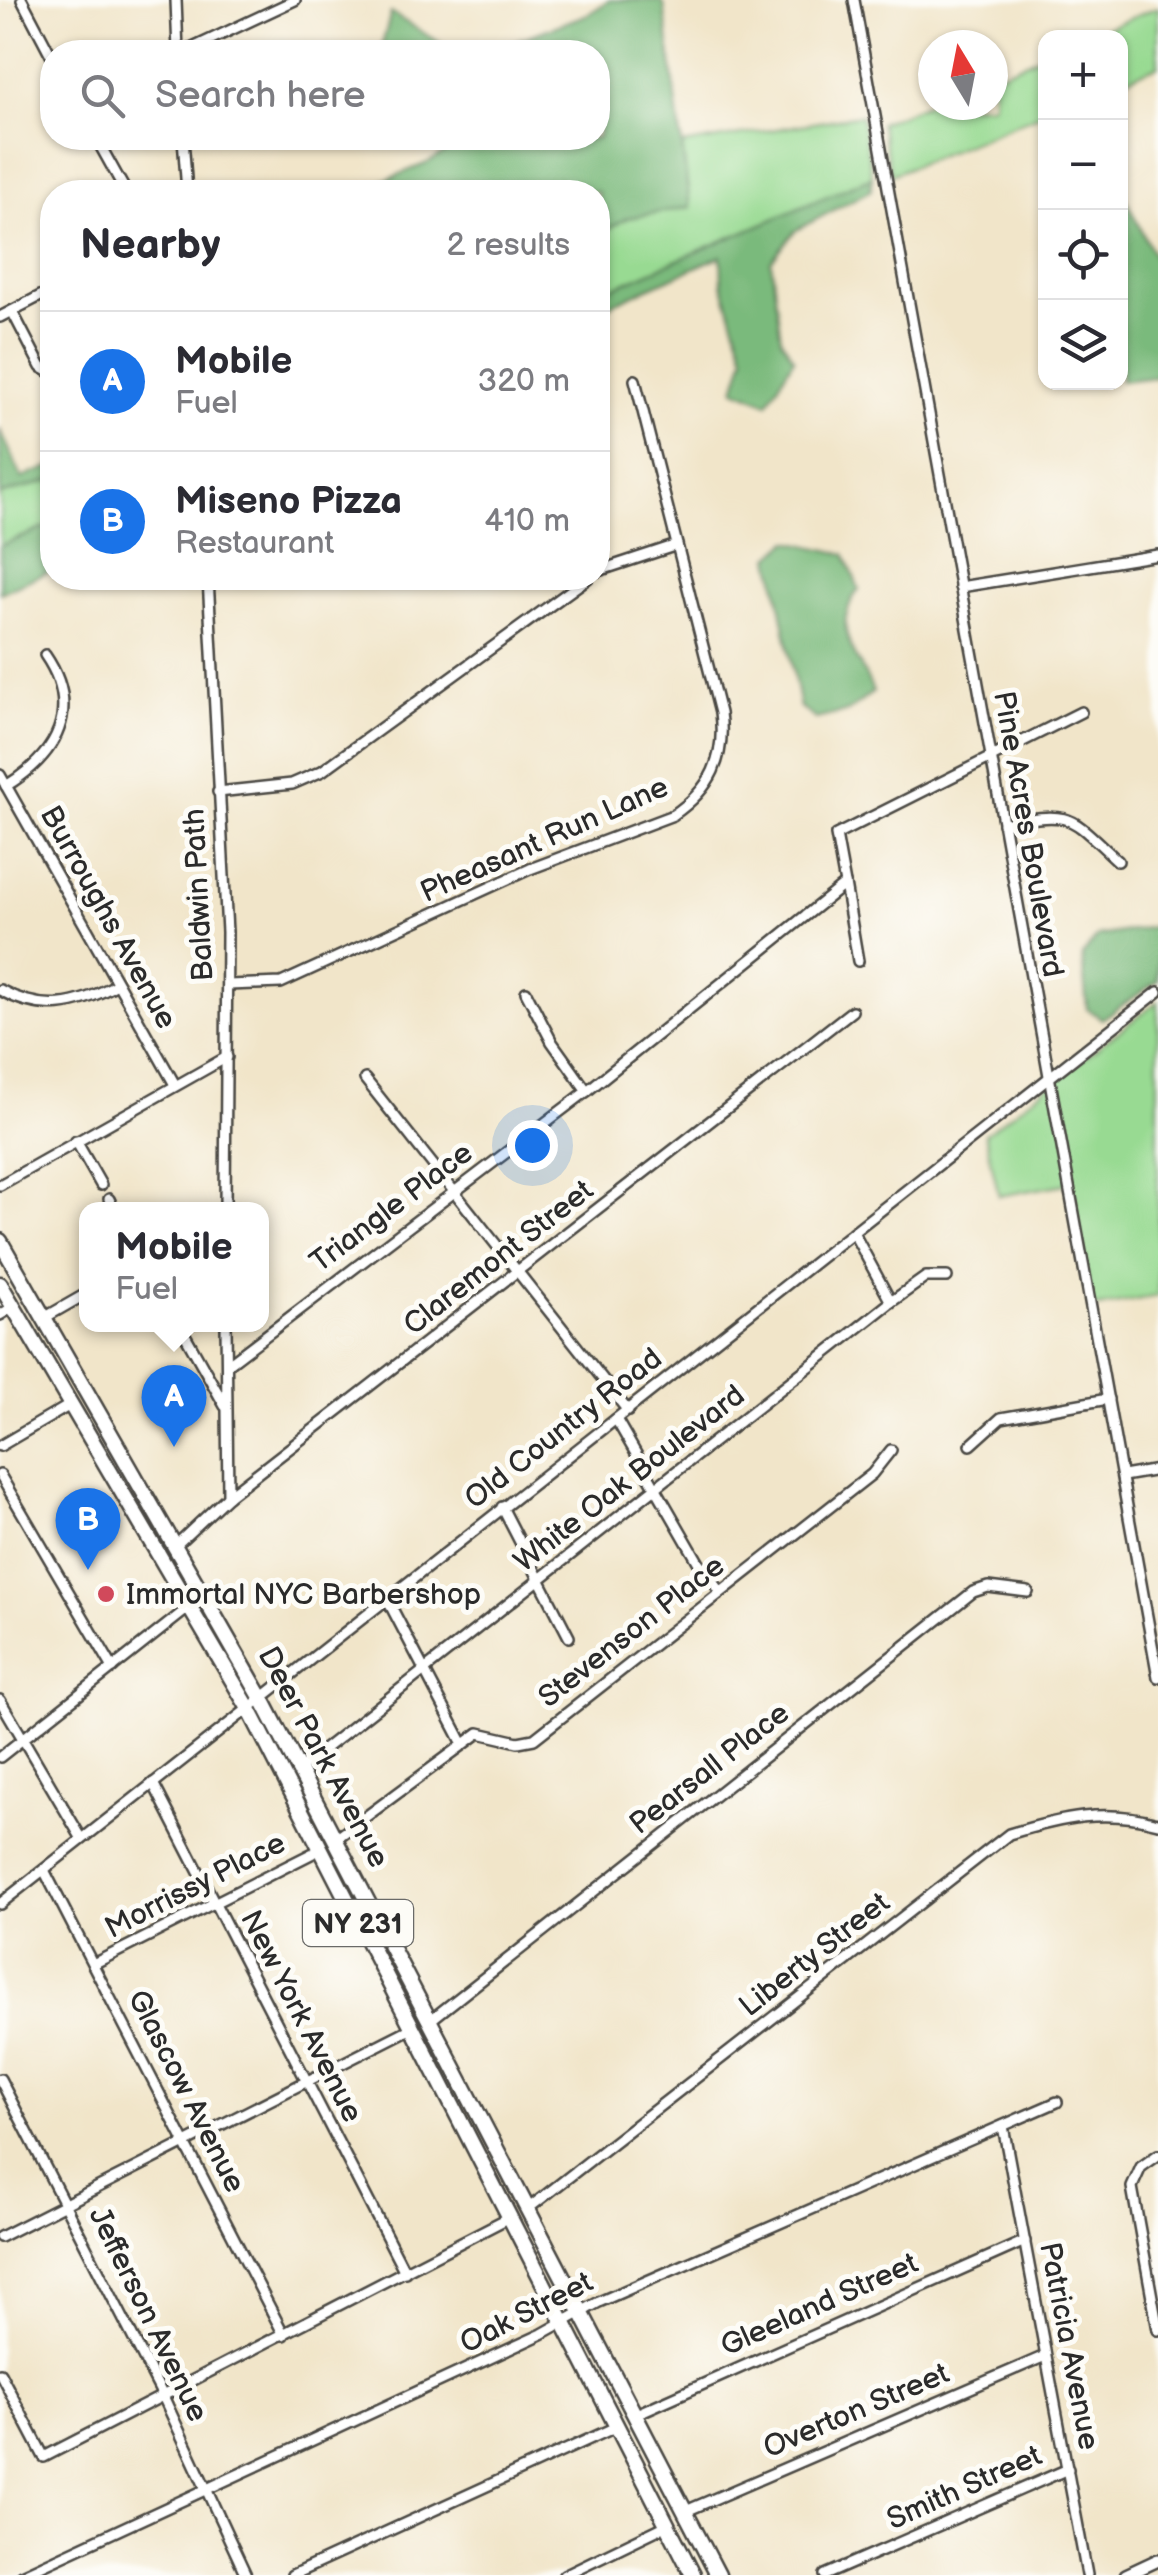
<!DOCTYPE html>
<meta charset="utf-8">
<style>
body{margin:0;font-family:"Balsamiq Sans",sans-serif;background:#f7f7f7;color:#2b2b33}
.controls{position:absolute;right:30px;top:30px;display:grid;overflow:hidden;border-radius:20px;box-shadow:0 2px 8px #0004}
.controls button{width:90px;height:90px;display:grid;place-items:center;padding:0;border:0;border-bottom:2px solid #e1e1e2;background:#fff;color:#2b2b33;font:50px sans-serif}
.compass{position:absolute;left:918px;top:30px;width:90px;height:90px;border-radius:50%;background:#fff;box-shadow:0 2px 8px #0004;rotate:350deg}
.you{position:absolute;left:532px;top:1145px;width:35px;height:35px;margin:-25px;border:8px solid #fff;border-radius:50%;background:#1a73e8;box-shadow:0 0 0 15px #1a73e833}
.badge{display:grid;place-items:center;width:65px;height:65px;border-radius:50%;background:#1a73e8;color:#fff;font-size:32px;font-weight:700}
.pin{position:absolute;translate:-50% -82px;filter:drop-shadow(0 2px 5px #0008)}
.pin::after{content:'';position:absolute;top:52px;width:35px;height:30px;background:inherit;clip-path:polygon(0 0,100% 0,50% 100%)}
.popup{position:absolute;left:79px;top:1202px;width:190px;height:130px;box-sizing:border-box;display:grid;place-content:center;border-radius:20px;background:#fff;filter:drop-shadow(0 2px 8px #0005);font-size:32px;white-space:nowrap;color:#7c7c81}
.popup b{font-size:38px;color:#2b2b33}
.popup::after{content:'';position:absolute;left:50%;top:100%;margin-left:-20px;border:20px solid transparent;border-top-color:#fff}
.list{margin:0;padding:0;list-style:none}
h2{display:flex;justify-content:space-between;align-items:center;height:130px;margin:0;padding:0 40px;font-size:42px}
h2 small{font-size:32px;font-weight:400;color:#7c7c81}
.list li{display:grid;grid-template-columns:65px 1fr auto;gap:30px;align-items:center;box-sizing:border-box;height:140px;padding:0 40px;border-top:2px solid #e1e1e2}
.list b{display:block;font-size:38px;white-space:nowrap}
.list p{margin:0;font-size:32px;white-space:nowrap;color:#7c7c81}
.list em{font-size:32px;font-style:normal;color:#7c7c81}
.icon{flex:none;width:55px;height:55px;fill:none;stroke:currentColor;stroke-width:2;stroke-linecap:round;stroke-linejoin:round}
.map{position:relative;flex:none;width:1158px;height:2575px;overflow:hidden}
.search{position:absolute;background:#fff;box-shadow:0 2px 8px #0004;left:40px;top:40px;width:570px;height:110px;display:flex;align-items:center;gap:25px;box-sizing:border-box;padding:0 35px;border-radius:40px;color:#7c7c81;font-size:38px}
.panel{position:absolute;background:#fff;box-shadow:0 2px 8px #0004;left:40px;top:180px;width:570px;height:410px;border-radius:40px}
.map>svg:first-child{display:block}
.green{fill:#98da92;stroke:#62825e;stroke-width:2.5}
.forest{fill:#7aba7c;stroke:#527254;stroke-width:2.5}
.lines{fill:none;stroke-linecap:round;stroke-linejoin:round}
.minor-casing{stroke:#494743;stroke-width:14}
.tertiary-casing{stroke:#494743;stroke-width:16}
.primary-casing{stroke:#494743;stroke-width:19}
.minor{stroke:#fff;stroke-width:9}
.tertiary{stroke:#fff;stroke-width:11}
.primary{stroke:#fff;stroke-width:14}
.poi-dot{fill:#d1495b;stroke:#fdfcf7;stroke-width:4}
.labels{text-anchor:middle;stroke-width:10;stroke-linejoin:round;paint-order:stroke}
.shield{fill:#fdfcf7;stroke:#6a6a68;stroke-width:2.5}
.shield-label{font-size:28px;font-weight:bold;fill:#2b2b2b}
.street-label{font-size:30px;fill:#2b2b2b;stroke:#fdfcf7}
.poi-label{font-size:30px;fill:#2b2b2b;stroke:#fdfcf7;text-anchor:start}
</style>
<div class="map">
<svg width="1158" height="2575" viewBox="0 0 1158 2575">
<rect width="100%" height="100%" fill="#fdfcf7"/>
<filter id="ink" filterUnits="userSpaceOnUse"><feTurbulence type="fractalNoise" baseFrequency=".01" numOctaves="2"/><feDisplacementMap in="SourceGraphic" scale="20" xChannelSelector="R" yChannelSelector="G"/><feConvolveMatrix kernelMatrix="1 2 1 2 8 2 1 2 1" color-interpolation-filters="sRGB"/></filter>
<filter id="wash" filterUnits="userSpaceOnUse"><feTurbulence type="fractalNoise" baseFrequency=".0048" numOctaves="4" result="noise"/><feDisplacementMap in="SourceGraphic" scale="40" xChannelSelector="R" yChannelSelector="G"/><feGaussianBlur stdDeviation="2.25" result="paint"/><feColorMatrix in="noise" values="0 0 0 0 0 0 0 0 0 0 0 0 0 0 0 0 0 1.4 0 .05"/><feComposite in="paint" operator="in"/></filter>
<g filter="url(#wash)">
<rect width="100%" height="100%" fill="#f1e5c9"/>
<g class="green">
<path d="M1158 7V66L1121 81 1120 38 1085 37Z"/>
<path d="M1045 54V112L891 175 880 123 933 101V105H993V76Z"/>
<path d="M861 115 872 177 598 294V235L627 218 690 207 682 145Z"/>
<path d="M52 480V525L0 546V495Z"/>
<path d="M1158 1001V1296L1092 1308 1071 1183 999 1196 985 1134Z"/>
</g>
<g class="forest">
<path d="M610 0H660L664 5 690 207 627 218 598 235V192H357L427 163 462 143 447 138H598V52H486L588 14Z"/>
<path d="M391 13 455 52H380Z"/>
<path d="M872 177 871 190 795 231 771 261 781 339 794 358 768 403 735 389 745 356 722 284 721 256 598 310V294Z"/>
<path d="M1120 188 1158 264V377L1121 381Z"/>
<path d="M0 429 22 478 52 466V480L0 495Z"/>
<path d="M52 525V570L0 593V546Z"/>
<path d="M789 541 845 554 859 589C829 630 856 649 873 692L849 711 816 719 800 708 771 557Z"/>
<path d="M1158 926V981L1102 1019 1087 1009 1082 956 1098 936Z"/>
</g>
</g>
<g filter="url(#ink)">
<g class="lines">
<defs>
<g id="minor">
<path d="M22 0 52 57"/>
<path d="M176 0 178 52"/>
<path d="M854 0 1158 1677"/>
<path d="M184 52 295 0"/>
<path d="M96 138 126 192"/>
<path d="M183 138 187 192"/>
<path d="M12 311 41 367 52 373"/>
<path d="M0 317 52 290"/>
<path d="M598 571 677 545"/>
<path d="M208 578 227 932 225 1210"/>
<path d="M960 587 1158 555"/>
<path d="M0 775 174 1083"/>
<path d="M6 786C58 754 82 709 45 655"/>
<path d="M218 792 292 784 322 771 588 578"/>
<path d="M1003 824C1073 810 1068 815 1118 861"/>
<path d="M845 884 836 835 1081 712"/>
<path d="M228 985 281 983 530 869 673 815C711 789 726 758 720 713L635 380"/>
<path d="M0 990C42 1013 76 1007 117 984"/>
<path d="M526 992 552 1042 587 1091"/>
<path d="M365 1079 628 1411"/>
<path d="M76 1141 101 1185"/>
<path d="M0 1185 227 1057"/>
<path d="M109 1199 114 1210"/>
<path d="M853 1232 891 1302"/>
<path d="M0 1315 13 1307"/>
<path d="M44 1318 86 1294"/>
<path d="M179 1324 225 1406"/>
<path d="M226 1324 228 1496"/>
<path d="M227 1365 587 1091 845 884 858 961"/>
<path d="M616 1419 700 1565 721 1592"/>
<path d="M971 1445 1001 1418 1108 1399"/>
<path d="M0 1446 70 1405"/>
<path d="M0 1475 113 1668"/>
<path d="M1123 1476 1158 1470"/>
<path d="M502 1507 569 1637"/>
<path d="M177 1544 228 1496 852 1011"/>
<path d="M386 1597 462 1742"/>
<path d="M0 1700 82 1839"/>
<path d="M0 1757 187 1609"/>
<path d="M299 1769 891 1302 926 1277H947"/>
<path d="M153 1783 405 2272"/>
<path d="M337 1838 479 1733 518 1742 534 1739 872 1474 891 1450"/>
<path d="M44 1870 284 2335"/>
<path d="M0 1904 1158 992"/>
<path d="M93 1964 319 1850"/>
<path d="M432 2019 973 1592 988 1587 1028 1592"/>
<path d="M0 2079 163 2396 246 2575"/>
<path d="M1003 2126 1087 2575"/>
<path d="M1158 2155 1141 2167 1132 2187 1158 2330"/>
<path d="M529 2208 1009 1834C1062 1818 1104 1808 1158 1823"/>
<path d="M0 2237 410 2029"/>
<path d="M0 2373 44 2457 508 2218"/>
<path d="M634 2415 1025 2241"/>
<path d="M686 2511 1045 2356"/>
<path d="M21 2575 542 2334 599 2302 1057 2102"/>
<path d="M292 2575 618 2426"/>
<path d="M564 2575 667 2525"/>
<path d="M825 2575 1068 2469"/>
</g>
<path id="tertiary" d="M1126 2575 1158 2560"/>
<g id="primary">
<path d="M0 1241 261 1697 718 2575"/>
<path d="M0 1284 248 1707 693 2575"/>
</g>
</defs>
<use href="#minor" class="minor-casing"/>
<use href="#tertiary" class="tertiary-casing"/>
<use href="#primary" class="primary-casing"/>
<use href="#minor" class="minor"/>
<use href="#tertiary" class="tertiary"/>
<use href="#primary" class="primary"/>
</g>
</g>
<circle class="poi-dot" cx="106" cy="1594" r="10"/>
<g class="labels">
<rect class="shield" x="303" y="1900" width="110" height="46" rx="8"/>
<g class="shield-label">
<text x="358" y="1933">NY 231</text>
</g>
<g class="street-label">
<text transform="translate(1029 834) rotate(80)" y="10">Pine Acres Boulevard</text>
<text transform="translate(544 839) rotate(-24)" y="10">Pheasant Run Lane</text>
<text transform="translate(198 895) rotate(-93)" y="10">Baldwin Path</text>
<text transform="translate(109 917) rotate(61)" y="10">Burroughs Avenue</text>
<text transform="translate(391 1207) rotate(-37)" y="10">Triangle Place</text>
<text transform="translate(498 1257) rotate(-38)" y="10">Claremont Street</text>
<text transform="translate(563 1428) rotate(-38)" y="10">Old Country Road</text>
<text transform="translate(629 1478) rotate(-38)" y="10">White Oak Boulevard</text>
<text transform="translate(631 1631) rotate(-38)" y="10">Stevenson Place</text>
<text transform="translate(324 1757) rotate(62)" y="10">Deer Park Avenue</text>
<text transform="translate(709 1768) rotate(-38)" y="10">Pearsall Place</text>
<text transform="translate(195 1885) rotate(-27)" y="10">Morrissy Place</text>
<text transform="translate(814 1954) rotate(-38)" y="10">Liberty Street</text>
<text transform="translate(302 2016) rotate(63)" y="10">New York Avenue</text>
<text transform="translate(187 2091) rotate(63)" y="10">Glascow Avenue</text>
<text transform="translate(819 2304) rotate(-24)" y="10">Gleeland Street</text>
<text transform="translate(526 2312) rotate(-27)" y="10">Oak Street</text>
<text transform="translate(149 2314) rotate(64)" y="10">Jefferson Avenue</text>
<text transform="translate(1070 2346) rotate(79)" y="10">Patricia Avenue</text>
<text transform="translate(856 2410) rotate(-23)" y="10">Overton Street</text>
<text transform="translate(964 2487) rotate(-24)" y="10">Smith Street</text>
</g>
<g class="poi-label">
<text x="126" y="1604">Immortal NYC Barbershop</text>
</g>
</g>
</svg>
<div class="controls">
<button>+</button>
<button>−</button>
<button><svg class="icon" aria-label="locate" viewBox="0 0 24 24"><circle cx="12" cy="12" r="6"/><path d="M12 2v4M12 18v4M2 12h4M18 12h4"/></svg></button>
<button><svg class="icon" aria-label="layers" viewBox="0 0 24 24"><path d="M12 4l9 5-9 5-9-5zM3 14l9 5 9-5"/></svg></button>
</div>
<svg class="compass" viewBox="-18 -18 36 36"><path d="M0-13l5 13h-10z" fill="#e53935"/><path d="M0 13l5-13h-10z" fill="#7c7c81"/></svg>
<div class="you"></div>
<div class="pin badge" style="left:174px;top:1447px">A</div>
<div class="popup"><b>Mobile</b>Fuel</div>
<div class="pin badge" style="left:88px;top:1570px">B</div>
<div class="search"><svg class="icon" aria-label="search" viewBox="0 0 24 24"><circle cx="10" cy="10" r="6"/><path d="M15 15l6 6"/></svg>Search here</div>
<section class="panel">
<h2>Nearby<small>2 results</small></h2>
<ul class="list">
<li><span class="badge">A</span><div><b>Mobile</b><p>Fuel</p></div><em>320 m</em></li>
<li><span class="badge">B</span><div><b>Miseno Pizza</b><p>Restaurant</p></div><em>410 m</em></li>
</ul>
</section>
</div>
